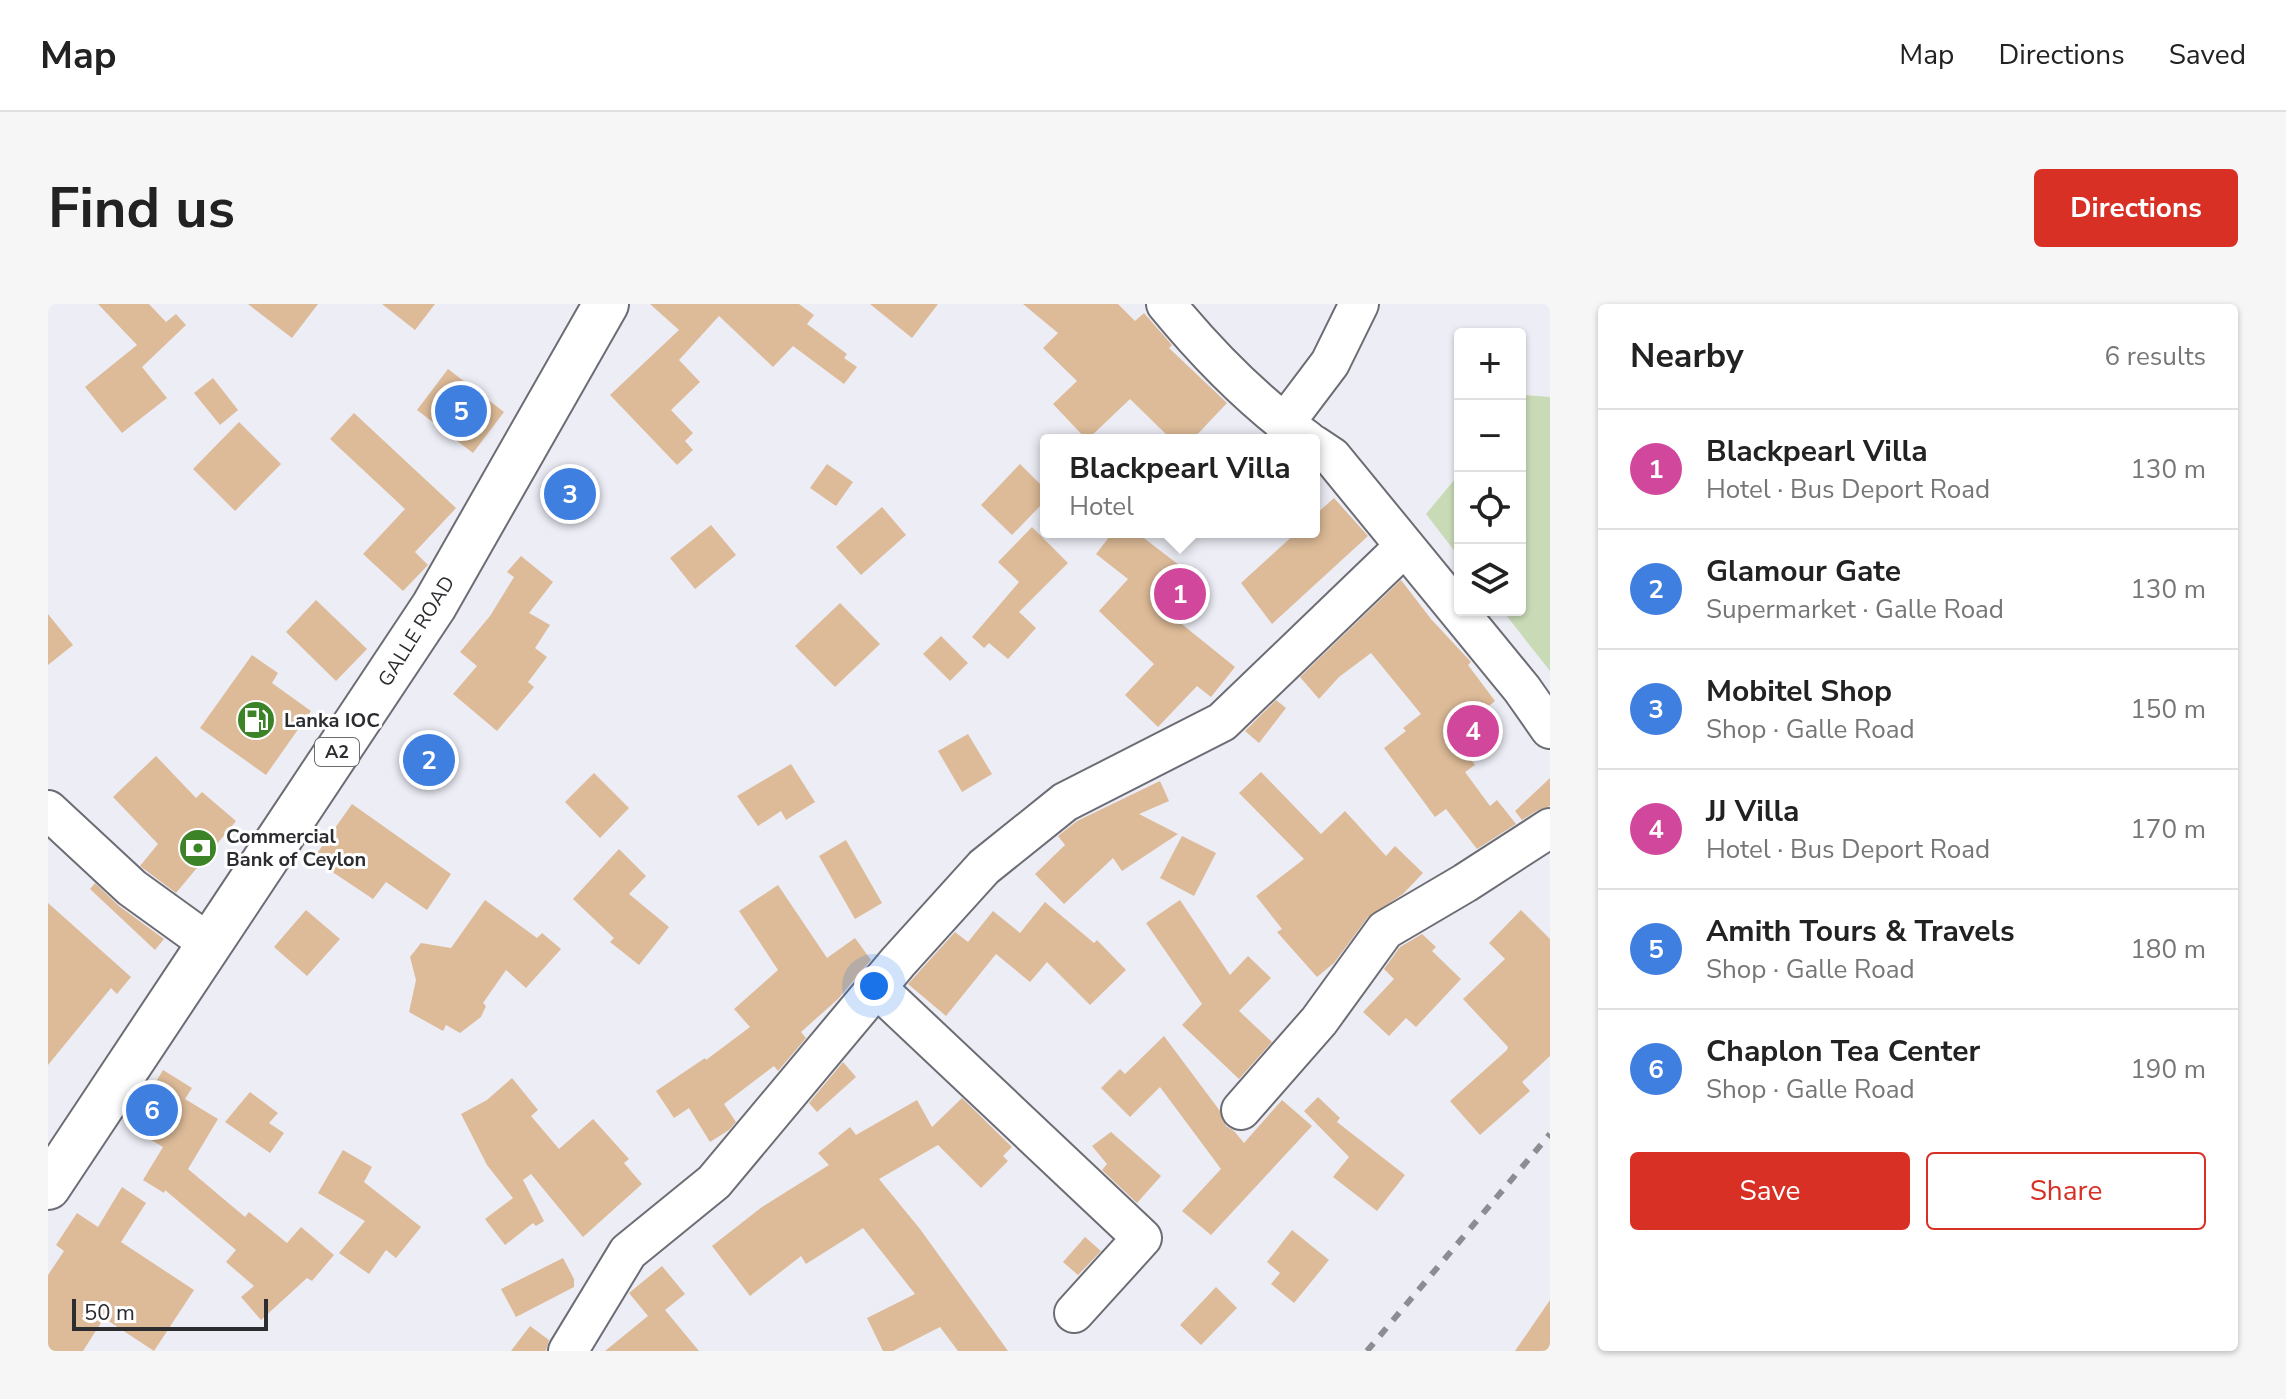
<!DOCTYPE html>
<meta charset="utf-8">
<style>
body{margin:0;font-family:"Nunito Sans",sans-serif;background:#f6f6f6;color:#222}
.controls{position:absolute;right:24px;top:24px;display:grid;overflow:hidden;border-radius:8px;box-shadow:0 2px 6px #0004}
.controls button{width:72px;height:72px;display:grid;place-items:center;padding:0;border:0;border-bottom:2px solid #e0e0e0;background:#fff;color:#222;font:40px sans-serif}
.scale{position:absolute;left:24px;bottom:20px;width:196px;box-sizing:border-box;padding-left:8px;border:4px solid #2c2d30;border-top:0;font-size:22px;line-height:28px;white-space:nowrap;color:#2c2d30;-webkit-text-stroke:6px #fff;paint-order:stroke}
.you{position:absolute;left:826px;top:682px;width:28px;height:28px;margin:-20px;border:6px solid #fff;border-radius:50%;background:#1a73e8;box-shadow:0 0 0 12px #1a73e833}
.badge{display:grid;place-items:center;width:52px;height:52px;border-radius:50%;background:#d93025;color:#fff;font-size:26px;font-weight:700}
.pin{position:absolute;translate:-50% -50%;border:4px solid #fff;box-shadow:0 2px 8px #0006}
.popup{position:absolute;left:992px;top:130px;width:280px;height:104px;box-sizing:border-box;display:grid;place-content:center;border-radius:8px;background:#fff;filter:drop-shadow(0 2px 6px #0005);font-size:26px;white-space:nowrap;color:#767676}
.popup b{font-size:30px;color:#222}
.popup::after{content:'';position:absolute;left:50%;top:100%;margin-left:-16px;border:16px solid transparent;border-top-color:#fff}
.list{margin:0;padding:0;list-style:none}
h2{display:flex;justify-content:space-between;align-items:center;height:104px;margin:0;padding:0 32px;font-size:34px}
h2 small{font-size:26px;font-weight:400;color:#767676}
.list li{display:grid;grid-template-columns:52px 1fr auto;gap:24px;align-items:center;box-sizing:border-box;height:120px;padding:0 32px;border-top:2px solid #e0e0e0}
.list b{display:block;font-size:30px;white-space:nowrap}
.list p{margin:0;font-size:26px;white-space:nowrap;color:#767676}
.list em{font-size:26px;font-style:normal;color:#767676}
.actions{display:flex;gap:16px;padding:24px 32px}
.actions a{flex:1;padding:18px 0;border:2px solid #d93025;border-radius:8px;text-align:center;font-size:28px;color:#d93025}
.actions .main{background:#d93025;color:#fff}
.icon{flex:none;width:44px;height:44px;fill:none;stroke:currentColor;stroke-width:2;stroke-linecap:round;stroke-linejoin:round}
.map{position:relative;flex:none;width:1502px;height:1047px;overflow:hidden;border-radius:8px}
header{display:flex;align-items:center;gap:48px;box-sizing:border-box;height:112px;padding:0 40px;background:#fff;border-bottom:2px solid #e0e0e0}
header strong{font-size:38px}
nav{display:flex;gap:44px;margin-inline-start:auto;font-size:28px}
.intro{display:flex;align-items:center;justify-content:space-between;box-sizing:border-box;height:192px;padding:0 48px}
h1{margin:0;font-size:56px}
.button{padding:20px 36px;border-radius:8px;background:#d93025;color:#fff;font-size:28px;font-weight:700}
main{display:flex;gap:48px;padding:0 48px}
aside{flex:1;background:#fff;border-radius:8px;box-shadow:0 2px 6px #0004}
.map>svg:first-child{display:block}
.green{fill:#c9dab7}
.building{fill:#ddbb98}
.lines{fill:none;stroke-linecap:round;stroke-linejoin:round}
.minor-casing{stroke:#6c6c74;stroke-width:42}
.highway-casing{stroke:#6c6c74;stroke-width:48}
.minor{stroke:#fff;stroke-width:38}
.highway{stroke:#fff;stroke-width:44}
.rail{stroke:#8c8c92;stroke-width:6;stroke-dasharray:10 10;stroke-linecap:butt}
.labels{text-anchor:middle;stroke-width:6;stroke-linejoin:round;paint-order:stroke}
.shield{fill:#fff;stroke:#6b6c6e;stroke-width:2}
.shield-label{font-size:18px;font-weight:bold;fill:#2c2d30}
.street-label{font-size:20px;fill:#2c2d30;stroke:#fff}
.poi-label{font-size:20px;font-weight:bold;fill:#2c2d30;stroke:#fff;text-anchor:start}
</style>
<header>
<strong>Map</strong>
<nav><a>Map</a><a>Directions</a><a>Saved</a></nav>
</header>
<div class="intro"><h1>Find us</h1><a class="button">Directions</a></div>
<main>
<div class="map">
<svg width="1502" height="1047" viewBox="0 0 1502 1047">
<rect width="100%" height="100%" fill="#ededf6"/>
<g class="green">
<path d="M1476 91 1502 93V367L1454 306H1472V96Z"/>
<path d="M1412 169V254L1378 210Z"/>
</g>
<g class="building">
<path d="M50 0H101L118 18 128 10 138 21 94 63 119 94 74 129 37 83 89 41Z"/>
<path d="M200 0H270L244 34Z"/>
<path d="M334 0H387L367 26Z"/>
<path d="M602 0H751L766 11 759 20 799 50 796 54 809 63 796 80 745 42 725 63 671 12 631 56 652 78 623 106 645 129 637 137 645 146 629 161 562 91 631 26Z"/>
<path d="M822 0H890L864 34Z"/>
<path d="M975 0H1070L1087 17 1096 9 1124 41 1121 44 1179 99 1144 136H1124L1082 95 1039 136 1005 100 1029 77 995 44 1010 29Z"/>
<path d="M400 65 456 108 425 149 369 106Z"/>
<path d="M165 74 190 106 172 121 146 89Z"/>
<path d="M306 109 408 204 367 248 380 261 355 287 315 250 357 205 282 135Z"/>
<path d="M191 118 233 160 187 207 145 165Z"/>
<path d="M779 160 805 178 788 202 762 184Z"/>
<path d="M972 160 998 186V196L964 231 933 201Z"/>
<path d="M512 161 551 198 530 219 492 183Z"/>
<path d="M1286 194 1320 232 1224 320 1193 279 1249 228H1266V212Z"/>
<path d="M834 203 858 231 813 271 788 243Z"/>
<path d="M663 221 688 251 647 285 622 254Z"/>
<path d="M984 223 1020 259 971 308 988 324 960 355 941 339 936 344 924 333 971 278 950 258Z"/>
<path d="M1065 228H1088L1157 281 1130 317 1187 363 1163 393 1149 382 1110 423 1077 391 1106 360 1051 307 1080 275 1048 250Z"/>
<path d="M473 252 505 278 481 309 502 321 487 344 499 353 480 378 486 383 449 427 405 390 429 362 412 348 442 312 466 273 459 268Z"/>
<path d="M1353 276 1383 315 1423 358 1420 361 1447 397 1405 431 1427 461 1417 468 1442 502 1449 496 1468 520 1429 545 1398 505 1387 513 1336 444 1358 427 1355 424 1373 410 1323 349 1291 373 1271 395 1252 373Z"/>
<path d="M268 296 319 345 288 377 238 328Z"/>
<path d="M792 299 832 340 787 383 747 342Z"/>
<path d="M0 310 25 341 0 361Z"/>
<path d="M893 332 920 359 902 377 875 350Z"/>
<path d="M204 351 230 369 224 379 263 407 218 471 152 424Z"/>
<path d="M1228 396 1238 404 1211 439 1197 427Z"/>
<path d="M920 430 944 470 914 488 890 447Z"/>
<path d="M108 452 148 494 154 488 188 517 128 589 92 562 110 540 65 493Z"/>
<path d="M743 460 767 498 738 516 733 507 710 522 689 492Z"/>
<path d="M1213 468 1273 530 1297 507 1338 552 1347 542 1375 569 1355 590 1320 613 1286 659 1269 673 1229 628 1234 625 1208 592 1256 555 1191 489Z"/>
<path d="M546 469 581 504 552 534 517 498Z"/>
<path d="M1502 474V502L1490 506 1474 516 1467 507Z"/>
<path d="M1112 477 1121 497 1091 510 1130 530 1074 567 1065 554 1016 600 987 570 1017 541 1010 532 1029 517Z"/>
<path d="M304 500 403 570 379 606 338 578 325 595 265 555Z"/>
<path d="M1134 532 1168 549 1146 592 1112 574Z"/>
<path d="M798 536 834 599 807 615 771 552Z"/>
<path d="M571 545 598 572 581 590 621 623 591 661 562 638 566 634 525 595Z"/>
<path d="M47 579 71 602 116 635 107 646 42 585Z"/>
<path d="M730 581 779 654 807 634 823 656 790 695 753 728 758 734 730 767 726 762 676 800 688 818 681 826 662 838 641 804 626 814 608 787 657 754 658 756 702 723 686 705 730 666 691 607Z"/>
<path d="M437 596 489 634 494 629 513 645 478 684 458 666 435 699 438 702 433 713 412 729 398 721 395 727 361 708 368 676 362 653 373 639 403 644Z"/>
<path d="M1132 596 1182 671 1200 652 1223 674 1191 707 1224 738 1191 775 1134 721 1154 700 1098 619Z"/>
<path d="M997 598 1046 639 1049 636 1078 666 1042 701 999 658 982 678 948 650 898 712 860 680 907 628 920 638 945 607 972 629Z"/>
<path d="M0 599 83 673 69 690 63 684 0 761Z"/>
<path d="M258 606 292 635 259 672 226 643Z"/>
<path d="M1473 606 1502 635V752L1474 778 1482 787 1432 831 1402 797 1459 746 1460 743 1415 695 1457 655 1441 639Z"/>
<path d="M1374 630 1388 643 1384 647 1413 675 1368 723 1358 714 1341 732 1315 708 1346 675 1336 665 1352 643Z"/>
<path d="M1116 732 1172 807 1178 822 1186 827 1196 839 1234 796 1264 822 1163 931 1134 907 1173 865 1112 783 1082 813 1053 784 1072 765 1077 770Z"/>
<path d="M795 758 808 773 769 808 761 799Z"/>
<path d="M115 766 144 784 137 795 170 815 140 865 197 913 201 908 239 939 253 923 286 951 264 977 259 974 213 1016 193 993 206 982 178 958 188 946 117 886 116 889 95 876 115 843 81 823Z"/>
<path d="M464 774 490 806 483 812 511 845 545 815 581 855 576 859 594 880 535 933 483 870 475 876 496 917 488 922 485 919 457 941 437 915 465 894 439 861 413 810 439 796Z"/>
<path d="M202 788 230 809 221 819 236 829 222 849 177 818Z"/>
<path d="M1270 793 1292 814 1289 818 1357 871 1329 907 1285 873 1301 853 1256 807Z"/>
<path d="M914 794 964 843 955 852 960 857 933 884 890 841 831 875 872 925 960 1047H910L892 1023 845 1047H835L819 1014 867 990 815 924 758 960 753 952 702 992 664 942 714 903 781 861 770 849 802 823 808 831 869 796 884 823Z"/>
<path d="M1063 828 1113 872 1089 899 1054 866 1059 860 1044 842Z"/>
<path d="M295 846 324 863 316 878 373 923 348 954 338 946 321 970 291 949 317 917 270 889Z"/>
<path d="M74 883 98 899 73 938 146 986 106 1047 56 1014 35 1047H0V971L16 947 8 941 29 909 50 923Z"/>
<path d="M1244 926 1281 956 1246 999 1223 980 1232 969 1219 958Z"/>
<path d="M1037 933 1053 947 1030 971 1015 958Z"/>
<path d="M515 954 526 975V983L468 1013 453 985Z"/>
<path d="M614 962 637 990 617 1006 651 1047H557L600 1012 581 989Z"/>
<path d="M1168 983 1189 1004 1153 1041 1132 1021Z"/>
<path d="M1502 996V1047H1467Z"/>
<path d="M482 1022 501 1036 498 1047H463Z"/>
</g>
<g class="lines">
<defs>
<g id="minor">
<path d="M1118 0C1159 50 1206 98 1259 136"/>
<path d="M1236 120 1282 59 1311 0"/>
<path d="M1266 141 1284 153 1474 385 1502 425"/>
<path d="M0 506 84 584 163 641"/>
<path d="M828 683 1094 934 1026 1009"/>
<path d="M1193 806 1271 717 1337 626 1417 579 1502 524"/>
<path d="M520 1047 580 948 666 878 850 658 936 563 1017 498 1174 418 1356 243"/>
</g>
<path id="highway" d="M0 883 386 302 558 0"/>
</defs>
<use href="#minor" class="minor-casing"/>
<use href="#highway" class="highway-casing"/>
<use href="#minor" class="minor"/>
<use href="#highway" class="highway"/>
<path class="rail" d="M1319 1047 1502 830"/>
</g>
<defs>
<symbol id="fuel-disc" viewBox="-11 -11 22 22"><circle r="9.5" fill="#3c8227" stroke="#fff"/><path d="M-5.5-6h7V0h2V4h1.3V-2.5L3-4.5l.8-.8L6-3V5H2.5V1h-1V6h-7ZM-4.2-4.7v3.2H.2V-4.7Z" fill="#fff"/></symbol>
<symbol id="bank-disc" viewBox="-11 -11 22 22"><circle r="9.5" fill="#3c8227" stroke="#fff"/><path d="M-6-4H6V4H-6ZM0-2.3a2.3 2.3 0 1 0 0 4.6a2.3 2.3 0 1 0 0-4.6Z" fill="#fff"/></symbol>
</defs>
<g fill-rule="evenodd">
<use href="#fuel-disc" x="186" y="394" width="44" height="44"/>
<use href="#bank-disc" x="128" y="522" width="44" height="44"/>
</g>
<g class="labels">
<rect class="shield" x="267" y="434" width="44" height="28" rx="6"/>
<g class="shield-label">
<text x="289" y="454">A2</text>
</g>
<g class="street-label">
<text transform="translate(368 327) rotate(-58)" y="7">GALLE ROAD</text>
</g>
<g class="poi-label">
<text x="236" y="423">Lanka IOC</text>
<text x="178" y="539">Commercial<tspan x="178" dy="23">Bank of Ceylon</tspan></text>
</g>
</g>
</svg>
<div class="controls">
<button>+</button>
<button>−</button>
<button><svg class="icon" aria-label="locate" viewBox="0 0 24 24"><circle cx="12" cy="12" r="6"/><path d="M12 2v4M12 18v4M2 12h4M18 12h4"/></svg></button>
<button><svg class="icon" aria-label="layers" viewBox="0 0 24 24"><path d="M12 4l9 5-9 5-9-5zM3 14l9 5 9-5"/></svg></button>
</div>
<div class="scale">50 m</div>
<div class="you"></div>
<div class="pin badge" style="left:1132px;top:290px;background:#d1479c">1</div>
<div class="popup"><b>Blackpearl Villa</b>Hotel</div>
<div class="pin badge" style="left:381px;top:456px;background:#3f7fe0">2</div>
<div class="pin badge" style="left:522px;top:190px;background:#3f7fe0">3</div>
<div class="pin badge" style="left:1425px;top:427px;background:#d1479c">4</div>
<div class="pin badge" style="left:413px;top:107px;background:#3f7fe0">5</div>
<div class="pin badge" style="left:104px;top:806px;background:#3f7fe0">6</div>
</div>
<aside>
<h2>Nearby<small>6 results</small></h2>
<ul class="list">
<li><span class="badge" style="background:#d1479c">1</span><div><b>Blackpearl Villa</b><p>Hotel · Bus Deport Road</p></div><em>130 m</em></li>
<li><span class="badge" style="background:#3f7fe0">2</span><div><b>Glamour Gate</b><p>Supermarket · Galle Road</p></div><em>130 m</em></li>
<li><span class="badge" style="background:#3f7fe0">3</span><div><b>Mobitel Shop</b><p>Shop · Galle Road</p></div><em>150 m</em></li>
<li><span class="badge" style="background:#d1479c">4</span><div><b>JJ Villa</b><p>Hotel · Bus Deport Road</p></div><em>170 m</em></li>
<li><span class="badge" style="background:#3f7fe0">5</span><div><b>Amith Tours &amp; Travels</b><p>Shop · Galle Road</p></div><em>180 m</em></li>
<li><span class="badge" style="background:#3f7fe0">6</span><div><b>Chaplon Tea Center</b><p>Shop · Galle Road</p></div><em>190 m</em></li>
</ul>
<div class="actions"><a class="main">Save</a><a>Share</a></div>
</aside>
</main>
